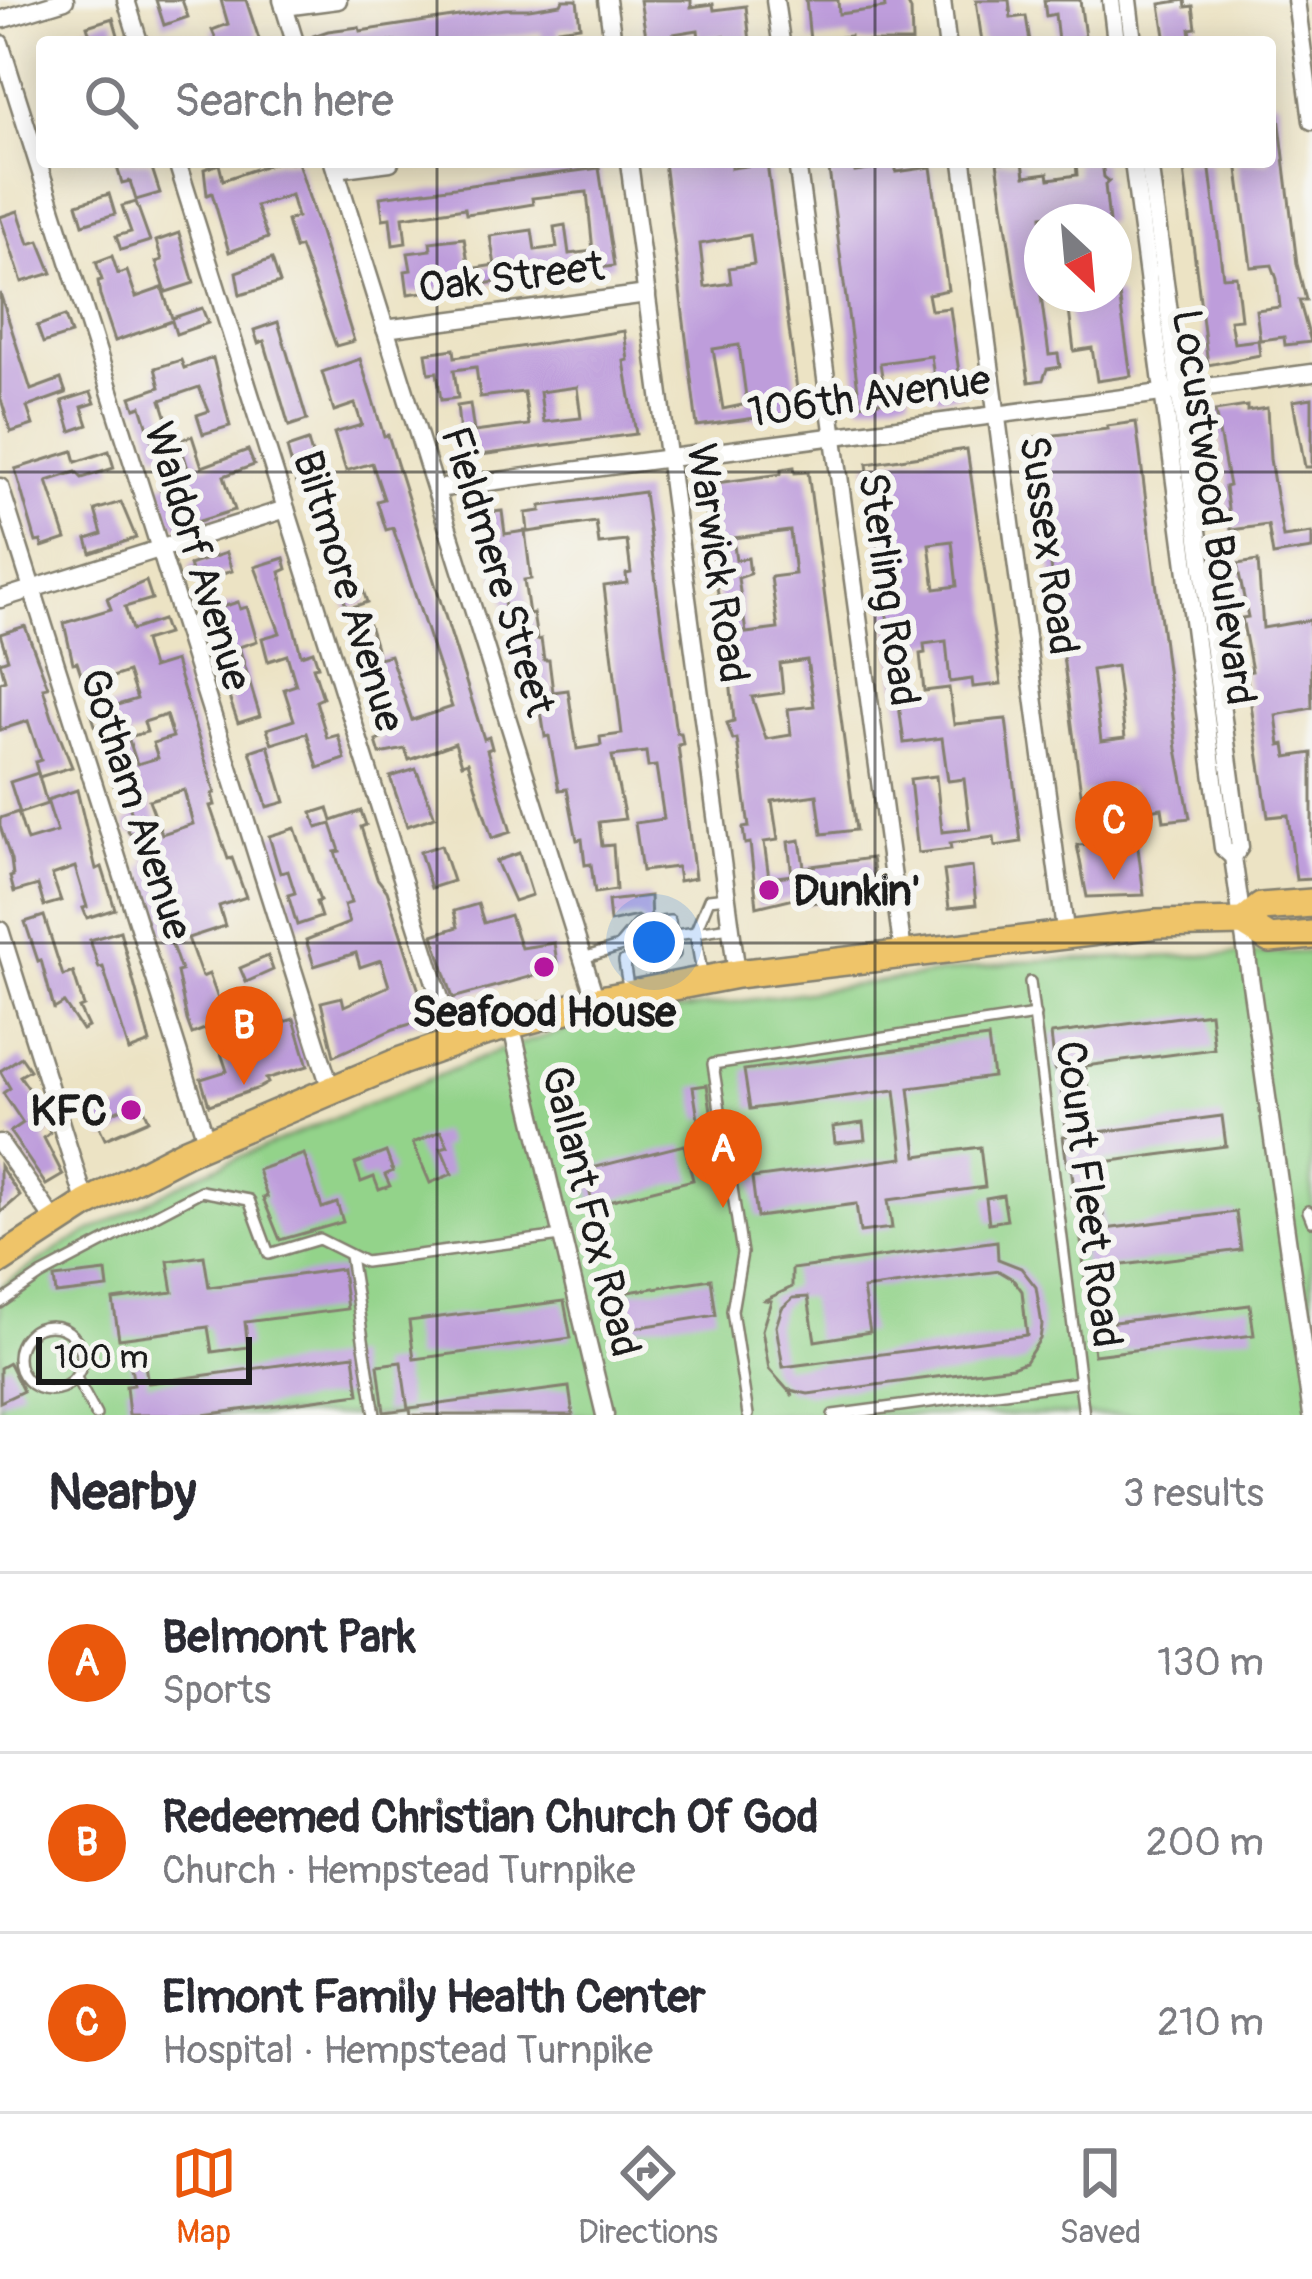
<!DOCTYPE html>
<meta charset="utf-8">
<style>
body{margin:0;font-family:Pangolin,sans-serif;background:#f7f7f7;color:#2b2b33}
.compass{position:absolute;left:1024px;top:204px;width:108px;height:108px;border-radius:50%;background:#fff;box-shadow:0 6px 30px #0003;rotate:154deg}
.scale{position:absolute;left:36px;bottom:30px;width:216px;box-sizing:border-box;padding-left:12px;border:6px solid #1c1c1c;border-top:0;font-size:33px;line-height:42px;white-space:nowrap;color:#1c1c1c;-webkit-text-stroke:9px #f6f6f2;paint-order:stroke}
.you{position:absolute;left:654px;top:942px;width:42px;height:42px;margin:-30px;border:9px solid #fff;border-radius:50%;background:#1a73e8;box-shadow:0 0 0 18px #1a73e833}
.badge{display:grid;place-items:center;width:78px;height:78px;border-radius:50%;background:#ea580c;color:#fff;font-size:39px;font-weight:700}
.pin{position:absolute;translate:-50% -99px;filter:drop-shadow(0 3px 6px #0008)}
.pin::after{content:'';position:absolute;top:63px;width:42px;height:36px;background:inherit;clip-path:polygon(0 0,100% 0,50% 100%)}
.list{margin:0;padding:0;list-style:none}
h2{display:flex;justify-content:space-between;align-items:center;height:156px;margin:0;padding:0 48px;font-size:51px}
h2 small{font-size:39px;font-weight:400;color:#7c7c81}
.list li{display:grid;grid-template-columns:78px 1fr auto;gap:36px;align-items:center;box-sizing:border-box;height:180px;padding:0 48px;border-top:3px solid #e1e1e2}
.list b{display:block;font-size:45px;white-space:nowrap}
.list p{margin:0;font-size:39px;white-space:nowrap;color:#7c7c81}
.list em{font-size:39px;font-style:normal;color:#7c7c81}
.icon{flex:none;width:66px;height:66px;fill:none;stroke:currentColor;stroke-width:2;stroke-linecap:round;stroke-linejoin:round}
.map{position:relative;flex:none;width:1312px;height:1415px;overflow:hidden}
.search{position:absolute;background:#fff;box-shadow:0 6px 30px #0003;left:36px;right:36px;top:36px;height:132px;display:flex;align-items:center;gap:30px;box-sizing:border-box;padding:0 42px;border-radius:12px;color:#7c7c81;font-size:45px}
.sheet{height:696px;background:#fff}
nav{display:flex;justify-content:space-around;align-items:center;box-sizing:border-box;height:168px;border-top:3px solid #e1e1e2;background:#fff;font-size:33px;color:#7c7c81}
nav a{display:grid;justify-items:center;gap:6px}
nav .on{color:#ea580c}
.map>svg:first-child{display:block}
.green{fill:#93d38a;stroke:#587853;stroke-width:3}
.building{fill:#be9ddb;fill-rule:evenodd}
.lines{fill:none;stroke-linecap:round;stroke-linejoin:round}
.service-casing{stroke:#848070;stroke-width:14}
.minor-casing{stroke:#848070;stroke-width:21}
.primary-casing{stroke:#848070;stroke-width:32}
.service{stroke:#fff;stroke-width:9}
.minor{stroke:#fff;stroke-width:16}
.primary{stroke:#efc469;stroke-width:27}
.grid{fill:none;stroke:#1c1c1c;stroke-width:3;stroke-opacity:0.55}
.poi-dot{fill:#b5179e;stroke:#f6f6f2;stroke-width:4.5}
.labels{text-anchor:middle;stroke-width:12;stroke-linejoin:round;paint-order:stroke}
.street-label{font-size:42px;fill:#1c1c1c;stroke:#f6f6f2}
.poi-label{font-size:42px;font-weight:bold;fill:#1c1c1c;stroke:#f6f6f2;text-anchor:start}
</style>
<div class="map">
<svg width="1312" height="1415" viewBox="0 0 1312 1415">
<rect width="100%" height="100%" fill="#f6f6f2"/>
<filter id="ink" filterUnits="userSpaceOnUse"><feTurbulence type="fractalNoise" baseFrequency=".00833" numOctaves="2"/><feDisplacementMap in="SourceGraphic" scale="24" xChannelSelector="R" yChannelSelector="G"/><feConvolveMatrix kernelMatrix="1 2 1 2 8 2 1 2 1" color-interpolation-filters="sRGB"/></filter>
<filter id="wash" filterUnits="userSpaceOnUse"><feTurbulence type="fractalNoise" baseFrequency=".004" numOctaves="4" result="noise"/><feDisplacementMap in="SourceGraphic" scale="48" xChannelSelector="R" yChannelSelector="G"/><feGaussianBlur stdDeviation="2.7" result="paint"/><feColorMatrix in="noise" values="0 0 0 0 0 0 0 0 0 0 0 0 0 0 0 0 0 1.4 0 .05"/><feComposite in="paint" operator="in"/></filter>
<g filter="url(#wash)">
<rect width="100%" height="100%" fill="#ece3c4"/>
<path class="green" d="M1312 952V1415H0V1287L65 1245 203 1172 498 1051 587 1023 1025 961Z"/>
<g id="blocks">
<g class="building">
<path d="M156 0H182L188 17 164 25Z"/>
<path d="M221 0H246L260 42H217L212 30 228 24Z"/>
<path d="M563 0H577L580 26 558 29 559 36 542 39 541 32 467 42H313V36L328 31 359 27 360 31 505 9H529L561 4Z"/>
<path d="M640 0H691V7L713 4 714 10 746 6 750 42H725L724 36 699 39 698 30 673 34 674 42H647Z"/>
<path d="M806 0H838L839 14 885 8 884 0H906L911 10 912 42H850V36L810 41Z"/>
<path d="M976 0H1009L1011 18 1026 16 1030 42H982Z"/>
<path d="M1044 0H1080L1085 37 1058 41 1055 14 1046 16Z"/>
<path d="M1185 0 1186 7 1193 6 1196 28 1190 29 1192 42H1166L1160 4Z"/>
<path d="M113 18 120 42H92L87 26Z"/>
<path d="M1270 100H1277L1297 264 1306 300H1299L1311 342 1285 345 1284 337 1260 340 1256 310 1280 307 1277 279 1272 265 1251 267 1237 162H1270Z"/>
<path d="M123 162H150L160 193 136 200 130 181 122 183 116 164Z"/>
<path d="M276 162H298L354 341 336 346 300 247 295 249 287 221 297 217 291 195 256 206 268 238 229 252 212 193 207 195 204 169 219 164 223 180Z"/>
<path d="M664 162H731V168L767 163 800 412 697 426ZM750 235 754 264 729 268 731 283 705 287 700 244ZM739 345 747 404 723 409 713 349Z"/>
<path d="M828 162H853L855 172 896 166V172L931 167 948 290 928 294 931 310 950 308 962 394 937 398 931 356 880 363 884 389 909 386 910 397 860 405Z"/>
<path d="M997 162H1023L1025 176 1048 173 1049 179 1077 175 1076 162H1102L1104 177 1109 181 1105 185 1109 222H1081L1079 210 1042 216 1041 296 1049 355 1058 354 1060 367 1047 369 1043 380 1029 382Z"/>
<path d="M1183 162H1209L1223 277 1236 276 1241 319 1230 320 1234 343 1258 340 1260 355 1208 365Z"/>
<path d="M599 168 614 266 408 294 405 271 411 270 408 253 431 250 430 242 464 238 469 269 495 265 490 236 532 230 535 250 557 247 554 227 565 225 569 254 593 251 587 192 532 198 533 204 503 209 466 214 465 208 403 217 406 243 393 245 390 218 383 219 380 197Z"/>
<path d="M109 194 115 214 83 224 77 204Z"/>
<path d="M136 202 150 241 121 250 116 236 131 232 122 206Z"/>
<path d="M18 211 29 244 39 241 52 273 22 282 0 217Z"/>
<path d="M179 233 194 283 166 292 156 262 162 260 156 241Z"/>
<path d="M112 256 118 274 127 271 136 297 162 288 172 318 202 308 208 323 176 334 172 321 115 341 100 296 98 281 102 280 96 262Z"/>
<path d="M272 259 280 283 240 295 236 272Z"/>
<path d="M0 293 31 390 61 379 66 393 27 407 33 425 11 432 0 396Z"/>
<path d="M1067 294H1119L1131 376 1097 381 1092 348 1074 351Z"/>
<path d="M65 316 71 334 43 343 37 326Z"/>
<path d="M278 322 307 420 289 426 264 341 258 343 254 330Z"/>
<path d="M624 331 628 360 624 361 636 434 458 458 455 435 460 434 457 406 470 404 474 432 529 425 524 392 480 397 476 367 454 370 458 398 441 400 437 372 429 373 426 353 454 349 455 357ZM577 387 581 418 544 422 540 392Z"/>
<path d="M213 358 230 426 203 434 197 415 209 411 199 387 161 400 176 447 156 453 141 406 135 408 131 397 160 387 155 368 181 360 184 368Z"/>
<path d="M360 359 384 436 388 435 484 739 489 737 492 748 487 750 511 832 492 838 468 762 462 764 455 743 409 760 405 749 380 754 376 741 383 738 351 631 369 625 379 658 390 655 412 720 452 707 393 528 386 530 377 501 384 499 372 463 346 471 334 433 362 425 355 404 334 411 322 372Z"/>
<path d="M91 392 95 403 82 407 88 425 71 431 62 401Z"/>
<path d="M1312 398V467H1305L1293 401Z"/>
<path d="M1247 406V411L1267 408 1270 459 1283 537 1312 533V549L1273 555 1268 525 1231 530 1225 487 1229 486 1215 411Z"/>
<path d="M1136 422 1177 749 1190 818 1164 821 1162 808 1135 812 1130 787 1081 793 1036 451 1030 452 1028 438 1108 429 1107 426ZM1116 666 1125 738 1101 741 1092 670Z"/>
<path d="M192 436 202 467 248 450 254 465 224 476 235 510 177 528 175 522 172 523 159 485 190 475 179 440Z"/>
<path d="M308 441 315 466 322 464 325 475 297 484 287 448Z"/>
<path d="M967 449 1001 684 973 687 972 679 950 682 946 641 924 644 925 653 920 654 924 691 949 688 954 724 1006 719 1021 842 995 846 994 837 950 843 951 849 918 853 910 779 936 776 942 832 970 829 964 779 948 781 942 738 904 743 867 464ZM952 541 957 586 935 589 929 544Z"/>
<path d="M73 451 76 462 109 451 114 468 82 478 76 472 47 481 66 539 42 547 41 541 36 542 15 469Z"/>
<path d="M794 467 795 473 808 472 856 830 822 834 817 795 772 801 778 840 764 842 769 878 792 875 788 842 800 840 804 867 872 858 875 880 828 883 830 900 798 905 794 898 757 907 750 843 745 844 743 828 749 827 737 739 733 740 727 723 734 721 729 668 702 485 781 474V469ZM790 531 795 574 771 577 778 629 746 633 738 578 750 574 748 558 736 560 733 538ZM807 660 814 706 788 709 791 735 766 739 752 697 783 693 780 664Z"/>
<path d="M644 492 675 726 677 733H681L683 744 678 745 695 878 679 881 677 867 642 871 635 823 664 819 656 766 648 767 646 752 612 756 625 819 599 822 602 846 613 845 616 890 595 893 591 864 585 865 582 839 577 840 567 789 559 790 549 736 545 737 541 711 535 712 525 660H520L517 635H512L508 608H505L501 583 496 584 492 556 488 557 485 531H480L477 514 502 511 505 534 525 531 531 579 524 580 529 614 533 613 537 640 541 639 544 660H549L553 692 568 690 577 749 601 745 600 737 622 734 604 586 627 583 626 574 631 573 627 541 599 544 596 522 528 532 526 513 541 511V506Z"/>
<path d="M121 502 136 538 91 553 87 539 102 534 95 510Z"/>
<path d="M342 529 367 602 347 609 325 534Z"/>
<path d="M226 553 232 571 194 583 189 565Z"/>
<path d="M284 558 287 569 280 572 301 655 313 651 318 666 313 667 323 698 316 701 327 738 338 735 345 759 318 768 307 733 272 744 267 729 294 720 284 689 296 685 287 655 268 661 262 638 280 633 255 567Z"/>
<path d="M1258 561 1263 628 1310 620 1312 708 1276 715 1280 745 1285 744 1287 757 1312 753V879L1296 880 1288 815 1268 817 1246 672 1252 671 1242 618 1248 617 1237 564Z"/>
<path d="M146 581 152 599 125 607 132 630 162 620 167 634 144 641 152 668 175 661 215 793 212 794 215 805 210 806 228 859 232 858 246 897 219 906 225 926 188 938 202 977 209 974 237 1051 272 1041 264 1018 278 1014 281 1023 294 1019 308 1066 266 1079 268 1083 259 1088 209 1105 201 1079 227 1071 212 1026 192 1034 187 1020 177 972 181 971 167 931 161 934 147 894 150 893 141 866 147 864 136 833H129L125 822 133 818 122 783 114 786 110 773 114 772 100 727 96 728 91 713 137 699 128 672 85 686 77 662 73 663 64 623 111 609 107 598ZM166 715 173 737 153 743 158 758 137 764 128 737 147 732 144 722ZM184 790 193 824 162 834 149 800Z"/>
<path d="M238 602 240 609 247 607 257 641 239 647 260 716 238 723 200 614Z"/>
<path d="M25 626 48 687 43 688 52 717 72 767 39 777 35 762 41 760 28 721 0 730V682L5 680 0 662 8 659 0 634Z"/>
<path d="M268 745 285 802 267 807 250 751Z"/>
<path d="M416 769 435 817 407 826 390 777Z"/>
<path d="M38 773 47 804 20 813 10 782Z"/>
<path d="M77 790 96 869 102 867 115 909 87 918 83 908 87 907 75 867 52 875 61 901 44 906 38 885 14 892 10 877 13 876 11 860 0 826V818L18 812 27 841 57 832 47 800Z"/>
<path d="M328 808 332 821 361 811 366 825 361 827 377 878 387 891 427 1016 424 1020 394 1029 334 1056 321 1002 342 997 344 1006 389 986 381 960 360 967 356 953 314 966 306 940 349 923 344 905 351 903 335 852 340 851 331 824 317 828 312 813Z"/>
<path d="M295 828 320 901 316 902 321 917 297 925 288 895 295 893 288 871 280 873 269 836Z"/>
<path d="M1137 840 1144 895 1087 897 1077 845Z"/>
<path d="M441 845 453 881 431 888 420 852Z"/>
<path d="M519 853 532 895 514 901 496 861Z"/>
<path d="M972 867 976 905 949 908 944 871Z"/>
<path d="M650 896 651 924 656 930 653 939 663 946 640 950 647 942 642 933 645 921 637 916 610 922 608 901Z"/>
<path d="M478 904 484 923 510 915 521 948 554 943 558 969 453 998 433 935 458 927 454 911Z"/>
<path d="M44 916 63 976 73 972 84 1006 79 1008 88 1027 82 1030 64 1003 54 1009 41 960 38 961 25 922Z"/>
<path d="M120 931 150 1043 129 1051 103 967 99 968 90 940Z"/>
<path d="M268 956 273 970 246 982 240 968Z"/>
<path d="M1210 1013 1214 1049 1085 1066 1088 1094 1078 1095 1083 1134 1222 1116 1226 1146 1096 1163 1105 1229 1236 1212 1241 1250 1107 1267 1110 1290 1103 1298 1106 1323 1250 1305 1254 1335 1094 1355 1078 1214 1071 1196H1075L1071 1166H1067L1063 1136H1067L1059 1070H1055L1051 1034Z"/>
<path d="M988 1038 993 1077 909 1088 917 1156 980 1147 985 1187 888 1200 892 1228 860 1232 856 1204 757 1217 752 1178 903 1158 895 1090 750 1109 744 1070Z"/>
<path d="M21 1057 30 1070 20 1076 42 1108 50 1133 44 1138 63 1175 46 1185 10 1132 23 1123 3 1093 10 1088 0 1071Z"/>
<path d="M707 1085 712 1117 698 1119 693 1087Z"/>
<path d="M140 1100 149 1120 105 1139 96 1120Z"/>
<path d="M863 1123 865 1140 835 1143 833 1127Z"/>
<path d="M441 1131 448 1146 441 1148 452 1174 430 1183 413 1143Z"/>
<path d="M684 1145 693 1180 593 1205 584 1170Z"/>
<path d="M386 1152 393 1171 385 1175 390 1186 379 1190 374 1177 361 1182 355 1164Z"/>
<path d="M304 1154 322 1208 337 1203 343 1222 280 1240 263 1198 267 1197 258 1170Z"/>
<path d="M0 1166 20 1196 0 1213Z"/>
<path d="M1003 1195 1007 1220 989 1223 986 1198Z"/>
<path d="M997 1241 998 1259 1021 1268 1036 1287 1042 1325 1040 1339 1025 1362 1012 1367 808 1394 790 1390 793 1396 769 1369 762 1330 771 1301 765 1300 792 1287V1269ZM999 1271 1014 1280 1022 1291 1027 1335 783 1367 776 1326 782 1308 793 1298 808 1297 815 1341 870 1332 863 1289Z"/>
<path d="M204 1256 209 1287 342 1269 347 1309 245 1322 248 1347 212 1352 208 1327 119 1339 113 1300 173 1292 168 1261Z"/>
<path d="M106 1272 108 1288 56 1294 54 1278Z"/>
<path d="M711 1279 716 1315 615 1331 609 1295Z"/>
<path d="M564 1301 571 1338 414 1359 409 1321Z"/>
<path d="M354 1355 359 1394 203 1415H129L126 1386 134 1385 130 1362 144 1359 148 1383Z"/>
<path d="M401 1362 408 1409 384 1412 378 1365Z"/>
<path d="M9 1363 23 1391 0 1402V1368Z"/>
<path d="M569 1387 573 1415H411L410 1408Z"/>
</g>
</g>
</g>
<g filter="url(#ink)">
<use href="#blocks" fill-opacity="0" stroke="#848070" stroke-width="3"/>
<g class="lines">
<defs>
<g id="service">
<path d="M662 937 730 927"/>
<path d="M621 944 637 925"/>
<path d="M583 958 638 941"/>
<path d="M703 979 695 933 709 899 726 897"/>
<path d="M1030 982 1084 1415"/>
<path d="M629 993 624 961 675 954 670 921 660 922"/>
<path d="M1308 1211 1312 1221"/>
<path d="M350 1256 375 1415"/>
<path d="M0 1303 41 1275 201 1191 249 1200 269 1254 319 1239 365 1262 561 1236"/>
<circle cx="50" cy="1358" r="32"/>
<path d="M76 1378 96 1415"/>
<path d="M748 1415 732 1311 742 1253 713 1064 1035 1015"/>
<path d="M833 1415 1080 1382"/>
</g>
<g id="minor">
<path d="M126 0 139 42"/>
<path d="M282 0 295 42"/>
<path d="M607 0 613 42"/>
<path d="M775 0 781 42"/>
<path d="M942 0 947 42"/>
<path d="M1111 0 1116 42"/>
<path d="M1128 0 1133 42"/>
<path d="M1296 0 1312 121"/>
<path d="M284 7 338 0"/>
<path d="M0 20 65 0"/>
<path d="M0 43 331 1090"/>
<path d="M177 162 454 1043"/>
<path d="M333 162 596 1001"/>
<path d="M629 162 737 974"/>
<path d="M797 162 903 953"/>
<path d="M963 162 1066 937"/>
<path d="M1133 162 1223 848 1233 857 1312 1415"/>
<path d="M1149 162 1240 847 1233 857"/>
<path d="M336 169 390 162"/>
<path d="M385 329 647 294"/>
<path d="M0 487 207 1143"/>
<path d="M436 489 1312 373"/>
<path d="M0 599 286 509"/>
<path d="M0 930 86 1204"/>
<path d="M511 1024 605 1415"/>
<path d="M0 1143 56 1223"/>
</g>
<g id="primary">
<path d="M1243 922 1261 907 1312 903"/>
<path d="M0 1260 86 1204 186 1152 401 1061 484 1032 596 1001 737 974 1157 924 1243 922 1270 939 1312 935"/>
</g>
</defs>
<use href="#service" class="service-casing"/>
<use href="#minor" class="minor-casing"/>
<use href="#primary" class="primary-casing"/>
<use href="#service" class="service"/>
<use href="#minor" class="minor"/>
<use href="#primary" class="primary"/>
</g>
</g>
<path class="grid" d="M437 0V42M875 0V42M437 162V1415M875 162V1415M0 472H1312M0 943H1312"/>
<g class="poi-dot">
<circle cx="769" cy="890" r="12"/>
<circle cx="544" cy="967" r="12"/>
<circle cx="131" cy="1110" r="12"/>
</g>
<g class="labels">
<g class="street-label">
<text transform="translate(511 276) rotate(-7)" y="15">Oak Street</text>
<text transform="translate(869 395) rotate(-8)" y="15">106th Avenue</text>
<text transform="translate(1215 507) rotate(82)" y="15">Locustwood Boulevard</text>
<text transform="translate(1050 545) rotate(82)" y="15">Sussex Road</text>
<text transform="translate(199 556) rotate(73)" y="15">Waldorf Avenue</text>
<text transform="translate(719 563) rotate(82)" y="15">Warwick Road</text>
<text transform="translate(499 571) rotate(73)" y="15">Fieldmere Street</text>
<text transform="translate(890 589) rotate(82)" y="15">Sterling Road</text>
<text transform="translate(350 591) rotate(73)" y="15">Biltmore Avenue</text>
<text transform="translate(137 804) rotate(72)" y="15">Gotham Avenue</text>
<text transform="translate(1090 1194) rotate(83)" y="15">Count Fleet Road</text>
<text transform="translate(592 1211) rotate(76)" y="15">Gallant Fox Road</text>
</g>
<g class="poi-label">
<text x="793" y="905">Dunkin'</text>
<text x="544" y="1026" text-anchor="middle">Seafood House</text>
<text x="107" y="1125" text-anchor="end">KFC</text>
</g>
</g>
</svg>
<svg class="compass" viewBox="-18 -18 36 36"><path d="M0-13l5 13h-10z" fill="#e53935"/><path d="M0 13l5-13h-10z" fill="#7c7c81"/></svg>
<div class="scale">100 m</div>
<div class="you"></div>
<div class="pin badge" style="left:723px;top:1208px">A</div>
<div class="pin badge" style="left:244px;top:1085px">B</div>
<div class="pin badge" style="left:1114px;top:880px">C</div>
<div class="search"><svg class="icon" aria-label="search" viewBox="0 0 24 24"><circle cx="10" cy="10" r="6"/><path d="M15 15l6 6"/></svg>Search here</div>
</div>
<section class="sheet">
<h2>Nearby<small>3 results</small></h2>
<ul class="list">
<li><span class="badge">A</span><div><b>Belmont Park</b><p>Sports</p></div><em>130 m</em></li>
<li><span class="badge">B</span><div><b>Redeemed Christian Church Of God</b><p>Church · Hempstead Turnpike</p></div><em>200 m</em></li>
<li><span class="badge">C</span><div><b>Elmont Family Health Center</b><p>Hospital · Hempstead Turnpike</p></div><em>210 m</em></li>
</ul>
</section>
<nav>
<a class="on"><svg class="icon" aria-label="map" viewBox="0 0 24 24"><path d="M3 6l6-2 6 2 6-2v14l-6 2-6-2-6 2zM9 4v14M15 6v14"/></svg>Map</a>
<a><svg class="icon" aria-label="directions" viewBox="0 0 24 24"><path d="M12 3l9 9-9 9-9-9zM9 14v-3h6M13 9l2 2-2 2"/></svg>Directions</a>
<a><svg class="icon" aria-label="saved" viewBox="0 0 24 24"><path d="M7 4h10v16l-5-4-5 4z"/></svg>Saved</a>
</nav>
